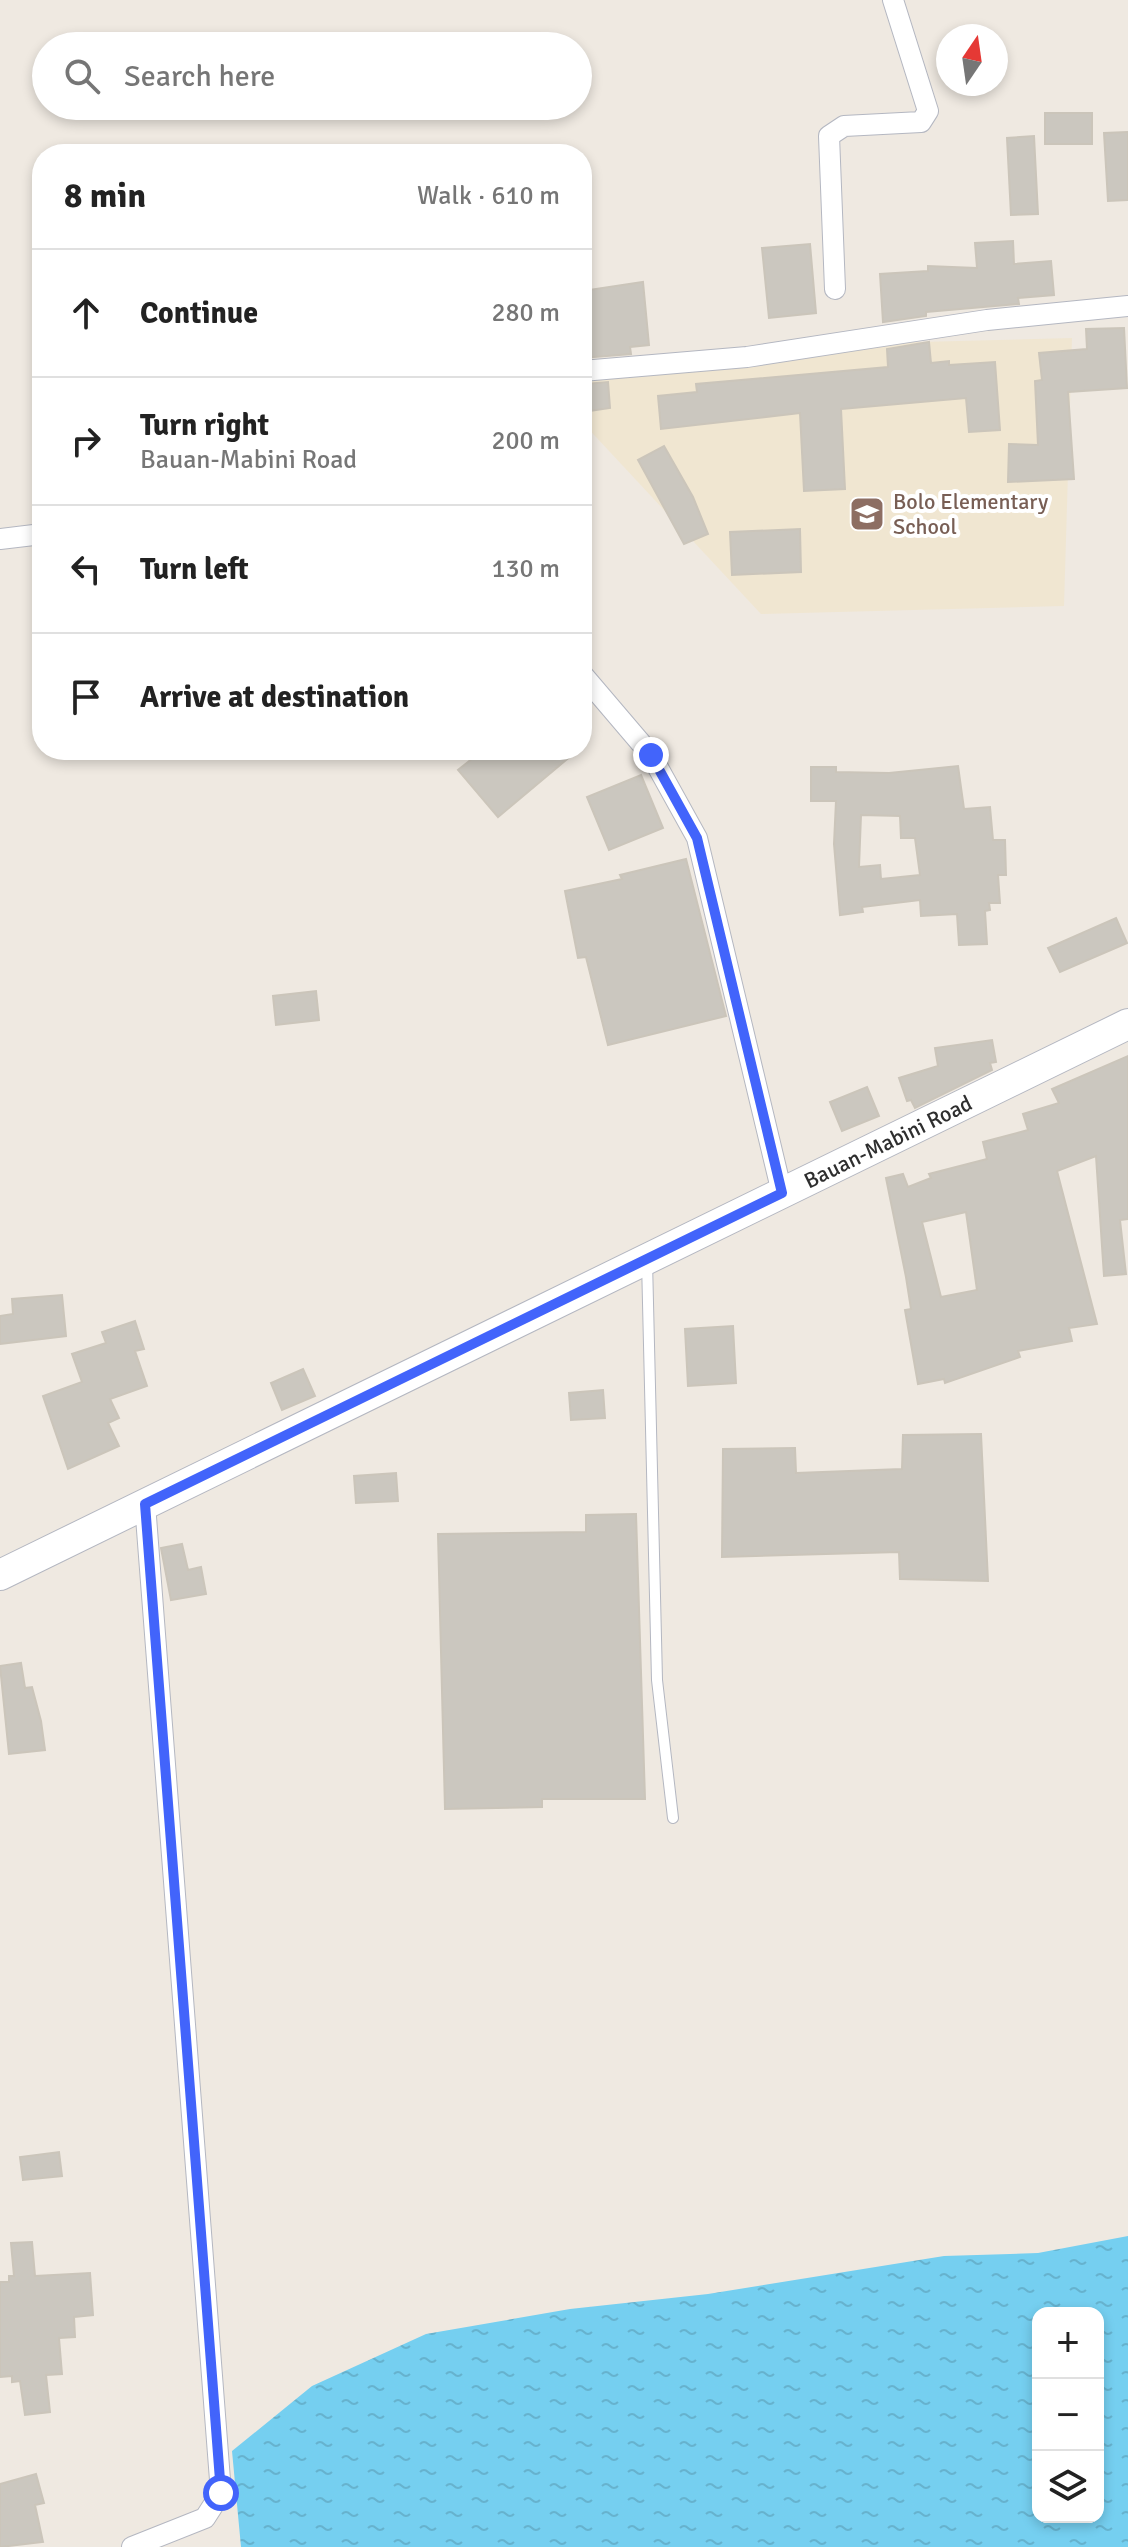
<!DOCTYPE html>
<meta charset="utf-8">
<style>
body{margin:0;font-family:Signika,sans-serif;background:#f2f2f2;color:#222}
.controls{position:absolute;right:24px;bottom:24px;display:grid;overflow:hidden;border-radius:16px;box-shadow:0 4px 12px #0003}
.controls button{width:72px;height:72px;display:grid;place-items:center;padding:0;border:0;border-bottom:2px solid #e0e0e0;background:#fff;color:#222;font:40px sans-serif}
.compass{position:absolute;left:936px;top:24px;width:72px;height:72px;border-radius:50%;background:#fff;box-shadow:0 4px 12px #0003;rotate:13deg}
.stop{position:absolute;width:24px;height:24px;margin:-18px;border:6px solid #4264fb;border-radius:50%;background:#fff}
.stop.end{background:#4264fb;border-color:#fff;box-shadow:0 2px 8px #0008}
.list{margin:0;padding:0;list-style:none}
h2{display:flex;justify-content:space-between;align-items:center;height:104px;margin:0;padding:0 32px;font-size:34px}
h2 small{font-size:26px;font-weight:400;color:#767676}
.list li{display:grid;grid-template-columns:52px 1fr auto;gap:24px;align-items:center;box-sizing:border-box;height:128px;padding:0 32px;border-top:2px solid #e0e0e0}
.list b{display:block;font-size:30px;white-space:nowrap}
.list p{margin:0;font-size:26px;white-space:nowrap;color:#767676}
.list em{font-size:26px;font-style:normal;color:#767676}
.icon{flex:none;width:44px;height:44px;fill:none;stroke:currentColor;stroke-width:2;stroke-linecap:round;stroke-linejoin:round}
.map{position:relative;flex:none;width:1128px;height:2547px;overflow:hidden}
.search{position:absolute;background:#fff;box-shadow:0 4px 12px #0003;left:32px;top:32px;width:560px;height:88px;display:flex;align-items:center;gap:20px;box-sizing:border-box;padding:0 28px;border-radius:44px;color:#767676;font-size:30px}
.panel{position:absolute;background:#fff;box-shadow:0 4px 12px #0003;left:32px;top:144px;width:560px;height:616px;border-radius:32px}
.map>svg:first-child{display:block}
.education{fill:#f0e6d1}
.water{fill:url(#water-ripples);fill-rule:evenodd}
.building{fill:#cbc7bf;stroke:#cbc5ba;stroke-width:2;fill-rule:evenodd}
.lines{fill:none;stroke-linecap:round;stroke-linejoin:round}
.lane-casing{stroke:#b4b7c1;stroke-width:12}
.street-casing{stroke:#b4b7c1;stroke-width:22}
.secondary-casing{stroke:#b4b7c1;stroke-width:32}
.lane{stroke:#fff;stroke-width:10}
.street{stroke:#fff;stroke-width:20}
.secondary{stroke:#fff;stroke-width:30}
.route{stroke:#4264fb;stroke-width:10}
.labels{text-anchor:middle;stroke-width:8;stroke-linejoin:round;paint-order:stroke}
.education-label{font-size:22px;fill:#785e54;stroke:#fff;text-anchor:start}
.street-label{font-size:22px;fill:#2e2e2e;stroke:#fff}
</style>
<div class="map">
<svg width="1128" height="2547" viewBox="0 0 1128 2547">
<defs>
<pattern id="water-ripples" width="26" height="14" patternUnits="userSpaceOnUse" patternTransform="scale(2)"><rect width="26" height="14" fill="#75cff0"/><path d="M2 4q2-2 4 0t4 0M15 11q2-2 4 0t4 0" fill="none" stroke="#66b2ce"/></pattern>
</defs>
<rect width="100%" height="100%" fill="#efe9e1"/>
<path class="education" d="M1072 338 1064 606 761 614 582 422V383L801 345Z"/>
<path class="water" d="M1128 2236V2547H241L232 2451 312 2386 426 2334 570 2309 708 2294 944 2256 1038 2253ZM1038 2313H1098V2517H1038Z"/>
<g class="building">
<rect x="1045" y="113" width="47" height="31"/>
<path d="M1128 132V200L1108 201 1104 133Z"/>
<path d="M1034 136 1038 214 1011 215 1007 138Z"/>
<path d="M1013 241 1014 264 1051 261 1054 295 1018 298 1019 304 926 312V316L883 322 880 274 928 271V266L977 268 975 243Z"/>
<path d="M810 244 816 313 769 318 762 248Z"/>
<path d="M643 282 649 345 630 347 631 354 582 358V291Z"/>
<path d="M1124 328 1127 388 1068 392 1074 479 1008 482 1009 444 1038 445 1035 381 1042 380 1039 353 1087 349 1086 329Z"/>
<path d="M929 342 931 363 949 361V365L995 362 1000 430 969 432 966 398 841 409 845 489 804 491 800 413 661 429 658 396 697 392 696 384 888 367 887 349Z"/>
<path d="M608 382 610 408 589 411 586 384Z"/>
<path d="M664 446 693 497 708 534 684 544 638 460Z"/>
<path d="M800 529 801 572 732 575 730 532Z"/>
<path d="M483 750H578L498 817 458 770Z"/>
<path d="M958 766 964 809 990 807 993 840H1005L1006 875H998L1000 903H989L990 910 985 911 987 944 959 945 957 914 921 916 920 900 862 907 863 912 840 915 834 844 836 801H811V767H836V772L889 773ZM861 815 900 816 901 838H915L920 875 881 879 880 865 859 867Z"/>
<path d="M641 775 663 828 609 850 587 797Z"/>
<path d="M686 859 726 1016 608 1045 586 957 578 958 565 891 622 879 620 875Z"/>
<path d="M1116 918 1127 943 1060 972 1048 948Z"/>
<path d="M316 991 319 1020 276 1025 273 996Z"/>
<path d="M992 1040 996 1062 990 1063 992 1070 915 1108 911 1100 907 1101 899 1078 938 1066 935 1048Z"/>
<path d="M1128 1056V1219L1120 1220 1126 1274 1104 1276 1096 1156 1057 1171 1097 1324 1069 1328 1072 1341 1018 1351 1020 1357 945 1383 944 1379 918 1384 905 1310 911 1309 906 1277 886 1178 903 1174 908 1187 931 1178 929 1174 987 1159 983 1142 1028 1130 1023 1114 1059 1103 1052 1089ZM966 1212 977 1290 941 1297 922 1222Z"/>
<path d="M867 1087 879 1116 842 1131 830 1102Z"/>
<path d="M62 1295 66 1336 0 1344V1316L13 1314 12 1299Z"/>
<path d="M135 1321 144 1349 135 1351 147 1386 110 1399 119 1418 108 1423 119 1446 68 1469 43 1396 82 1382 72 1354 106 1343 102 1332Z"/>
<path d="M733 1326 736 1383 688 1386 685 1329Z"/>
<path d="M303 1369 315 1396 282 1410 271 1383Z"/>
<path d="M603 1390 605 1418 571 1420 569 1393Z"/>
<path d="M981 1434 988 1581 900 1579 899 1552 722 1557 723 1449 795 1448 796 1473 902 1469 903 1435Z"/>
<path d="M396 1473 398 1501 356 1503 354 1476Z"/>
<path d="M636 1514 645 1799H542V1807L445 1809 438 1534 586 1532V1515Z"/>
<path d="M182 1544 188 1570 201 1567 206 1594 171 1600 161 1548Z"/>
<path d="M21 1663 25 1688 32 1687 41 1721 45 1750 9 1754 0 1666Z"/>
<path d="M59 2152 62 2176 23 2180 20 2157Z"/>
<path d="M32 2242 35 2276 90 2273 93 2315 74 2317 75 2337 59 2338 62 2374 46 2375 50 2412 25 2415 20 2381 12 2382V2376L0 2377V2282H9V2276H14L11 2243Z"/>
<path d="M36 2474 44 2503 35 2505 43 2542 0 2547V2484Z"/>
</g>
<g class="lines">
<defs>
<path id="lane" d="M647 1261 657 1680 673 1818"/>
<g id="street">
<path d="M835 289 829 136 844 126 921 122 928 111 893 0"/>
<path d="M582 371 747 357 987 320 1128 306"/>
<path d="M0 539 42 534"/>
<path d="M582 674 651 755 697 838 782 1193"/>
<path d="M132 2547 205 2518 221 2493 145 1504"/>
</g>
<g id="secondary">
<path id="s1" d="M0 1575 1128 1024"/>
</g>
</defs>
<use href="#lane" class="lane-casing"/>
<use href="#street" class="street-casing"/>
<use href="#secondary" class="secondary-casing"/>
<use href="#lane" class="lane"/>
<use href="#street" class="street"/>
<use href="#secondary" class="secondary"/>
</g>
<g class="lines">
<path class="route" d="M221 2493 145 1504 782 1193 697 838 651 755"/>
</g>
<defs>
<symbol id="school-square" viewBox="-11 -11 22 22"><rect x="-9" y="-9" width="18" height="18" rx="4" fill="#8d6e63" stroke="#fff"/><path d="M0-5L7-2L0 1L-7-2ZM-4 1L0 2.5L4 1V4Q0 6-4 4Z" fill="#fff"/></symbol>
</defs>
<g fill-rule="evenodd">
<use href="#school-square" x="847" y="494" width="40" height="40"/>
</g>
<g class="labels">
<g class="education-label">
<text x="893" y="509">Bolo Elementary<tspan x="893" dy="25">School</tspan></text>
</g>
<g class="street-label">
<text dy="8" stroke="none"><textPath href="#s1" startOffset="988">Bauan-Mabini Road</textPath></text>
</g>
</g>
</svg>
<div class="controls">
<button>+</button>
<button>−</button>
<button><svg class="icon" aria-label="layers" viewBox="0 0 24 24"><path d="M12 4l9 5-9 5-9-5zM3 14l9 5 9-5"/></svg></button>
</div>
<svg class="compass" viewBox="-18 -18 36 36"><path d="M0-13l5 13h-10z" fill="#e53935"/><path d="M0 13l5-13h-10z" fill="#767676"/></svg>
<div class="stop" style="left:221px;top:2493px"></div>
<div class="stop end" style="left:651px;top:755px"></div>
<div class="search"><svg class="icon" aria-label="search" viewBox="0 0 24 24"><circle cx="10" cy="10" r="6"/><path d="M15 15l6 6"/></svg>Search here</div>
<section class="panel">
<h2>8 min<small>Walk · 610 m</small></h2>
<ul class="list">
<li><svg class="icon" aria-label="ahead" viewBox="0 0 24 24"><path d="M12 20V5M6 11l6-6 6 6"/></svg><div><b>Continue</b></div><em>280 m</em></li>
<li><svg class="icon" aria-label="right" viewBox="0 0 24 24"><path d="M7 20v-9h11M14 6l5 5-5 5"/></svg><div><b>Turn right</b><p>Bauan-Mabini Road</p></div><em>200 m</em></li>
<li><svg class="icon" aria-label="left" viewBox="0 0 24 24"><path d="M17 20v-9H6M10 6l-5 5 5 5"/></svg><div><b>Turn left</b></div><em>130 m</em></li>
<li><svg class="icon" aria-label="arrive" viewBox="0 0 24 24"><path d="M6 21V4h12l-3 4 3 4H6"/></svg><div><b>Arrive at destination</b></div></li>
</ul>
</section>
</div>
